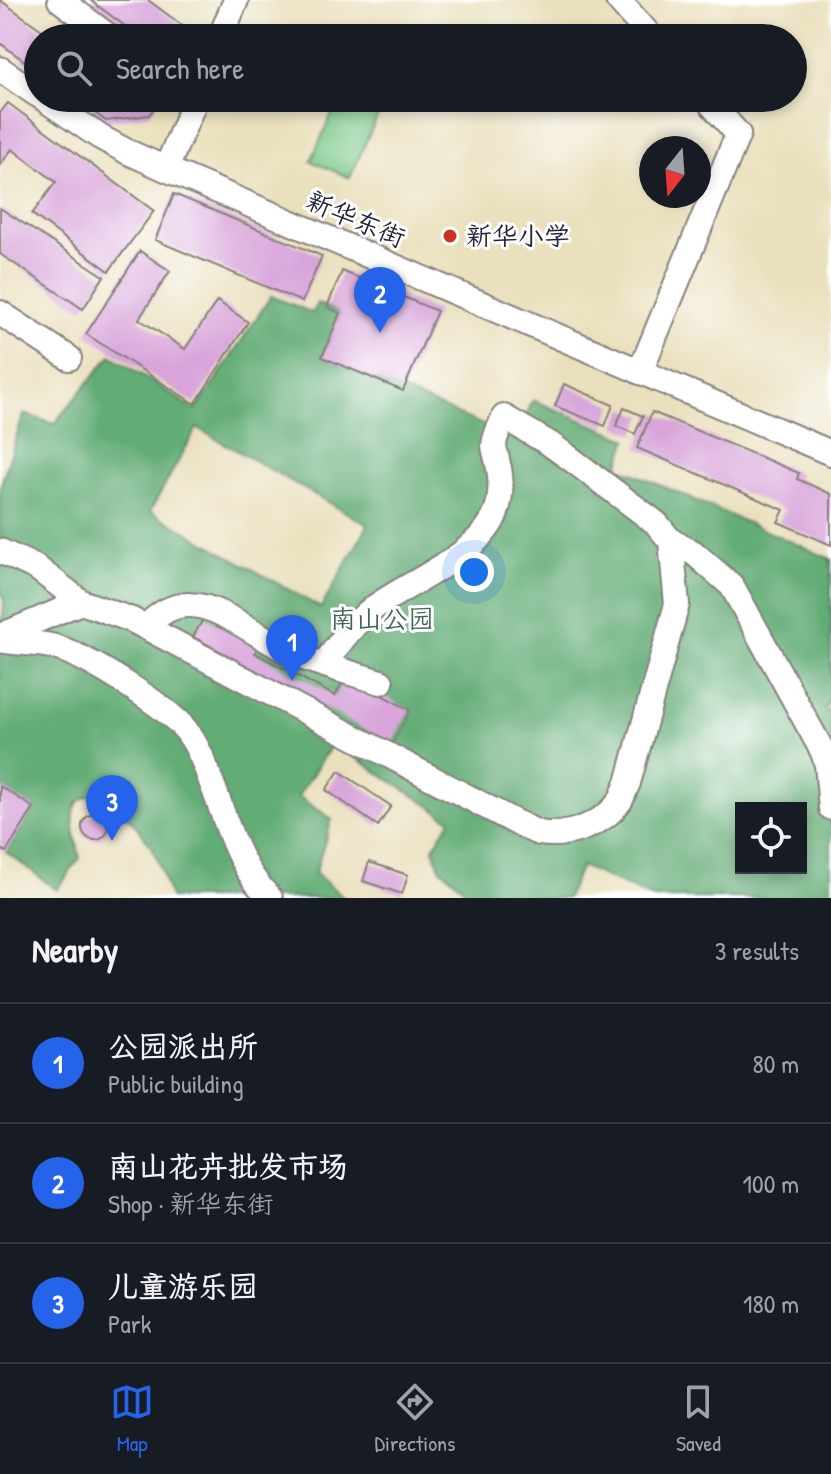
<!DOCTYPE html>
<meta charset="utf-8">
<style>
body{margin:0;font-family:"Patrick Hand","LXGW WenKai TC",sans-serif;background:#20242c;color:#f1f3f6}
.controls{position:absolute;right:24px;bottom:24px;display:grid;overflow:hidden;border-radius:0px;box-shadow:0 4px 12px #0003}
.controls button{width:72px;height:72px;display:grid;place-items:center;padding:0;border:0;border-bottom:2px solid #363941;background:#171b24;color:#f1f3f6;font:40px sans-serif}
.compass{position:absolute;left:639px;top:136px;width:72px;height:72px;border-radius:50%;background:#171b24;box-shadow:0 4px 12px #0003;rotate:197deg}
.you{position:absolute;left:474px;top:572px;width:28px;height:28px;margin:-20px;border:6px solid #fff;border-radius:50%;background:#1a73e8;box-shadow:0 0 0 12px #1a73e833}
.badge{display:grid;place-items:center;width:52px;height:52px;border-radius:50%;background:#2563eb;color:#fff;font-size:26px;font-weight:700}
.pin{position:absolute;translate:-50% -66px;filter:drop-shadow(0 2px 4px #0008)}
.pin::after{content:'';position:absolute;top:42px;width:28px;height:24px;background:inherit;clip-path:polygon(0 0,100% 0,50% 100%)}
.list{margin:0;padding:0;list-style:none}
h2{display:flex;justify-content:space-between;align-items:center;height:104px;margin:0;padding:0 32px;font-size:34px}
h2 small{font-size:26px;font-weight:400;color:#9ea1a6}
.list li{display:grid;grid-template-columns:52px 1fr auto;gap:24px;align-items:center;box-sizing:border-box;height:120px;padding:0 32px;border-top:2px solid #363941}
.list b{display:block;font-size:30px;white-space:nowrap}
.list p{margin:0;font-size:26px;white-space:nowrap;color:#9ea1a6}
.list em{font-size:26px;font-style:normal;color:#9ea1a6}
.icon{flex:none;width:44px;height:44px;fill:none;stroke:currentColor;stroke-width:2;stroke-linecap:round;stroke-linejoin:round}
.map{position:relative;flex:none;width:831px;height:898px;overflow:hidden}
.search{position:absolute;background:#171b24;box-shadow:0 4px 12px #0003;left:24px;right:24px;top:24px;height:88px;display:flex;align-items:center;gap:20px;box-sizing:border-box;padding:0 28px;border-radius:44px;color:#9ea1a6;font-size:30px}
.sheet{height:464px;background:#171b24}
nav{display:flex;justify-content:space-around;align-items:center;box-sizing:border-box;height:112px;border-top:2px solid #363941;background:#171b24;font-size:22px;color:#9ea1a6}
nav a{display:grid;justify-items:center;gap:4px}
nav .on{color:#2563eb}
.map>svg:first-child{display:block}
.green{fill:#79c787;stroke:#4e7461;stroke-width:2}
.forest{fill:#62ac74;stroke:#426758;stroke-width:2;fill-rule:evenodd}
.building{fill:#d8a4da}
.lines{fill:none;stroke-linecap:round;stroke-linejoin:round}
.minor-casing{stroke:#86817c;stroke-width:28}
.minor{stroke:#fff;stroke-width:24}
.poi-dot{fill:#c8321e;stroke:#fff;stroke-width:3}
.labels{text-anchor:middle;stroke-width:6;stroke-linejoin:round;paint-order:stroke}
.street-label{font-size:26px;fill:#22223b;stroke:#fff}
.poi-label{font-size:26px;fill:#22223b;stroke:#fff;text-anchor:start}
.park-label{font-size:26px;fill:#456459;stroke:#fff}
</style>
<div class="map">
<svg width="831" height="898" viewBox="0 0 831 898">
<rect width="100%" height="100%" fill="#fff"/>
<filter id="ink" filterUnits="userSpaceOnUse"><feTurbulence type="fractalNoise" baseFrequency=".0125" numOctaves="2"/><feDisplacementMap in="SourceGraphic" scale="16" xChannelSelector="R" yChannelSelector="G"/><feConvolveMatrix kernelMatrix="1 2 1 2 8 2 1 2 1" color-interpolation-filters="sRGB"/></filter>
<filter id="wash" filterUnits="userSpaceOnUse"><feTurbulence type="fractalNoise" baseFrequency=".006" numOctaves="4" result="noise"/><feDisplacementMap in="SourceGraphic" scale="32" xChannelSelector="R" yChannelSelector="G"/><feGaussianBlur stdDeviation="1.8" result="paint"/><feColorMatrix in="noise" values="0 0 0 0 0 0 0 0 0 0 0 0 0 0 0 0 0 1.4 0 .05"/><feComposite in="paint" operator="in"/></filter>
<g filter="url(#wash)">
<rect width="100%" height="100%" fill="#eae0bd"/>
<path class="green" d="M339 98H354L380 110 350 178 311 161Z"/>
<path class="forest" d="M271 296 313 313 317 303 340 313 322 357 516 439 533 400 628 439 618 467 831 559V696L825 710 831 713V898H653L581 866 567 898H475L440 868 433 848 451 820 333 743 298 796 332 819 315 873 344 898H170C164 881 160 860 150 845 139 828 105 784 83 799 77 802 74 808 74 815 72 828 78 845 80 858L57 890 6 852 34 808 0 786V621L3 615 4 602 0 585V487L24 414 54 424 111 355 196 410ZM197 428 368 525 321 608 150 511ZM741 808H801V868H741Z"/>
<g id="blocks">
<g class="building">
<path d="M0 0 53 38H38V71L0 43Z"/>
<path d="M90 0H148L191 32 187 38H141Z"/>
<path d="M75 98H162L149 115 106 121Z"/>
<path d="M8 103 154 211 109 271 32 214 56 182 12 149 0 165V113Z"/>
<path d="M174 194 322 256 302 302 155 240Z"/>
<path d="M0 208 104 276 83 309 0 254Z"/>
<path d="M140 251 170 271 139 319 185 349 217 301 248 322 195 404 86 334Z"/>
<path d="M342 271 437 311 403 391 322 357 340 313 327 307Z"/>
<path d="M564 384 613 405 605 426 555 406Z"/>
<path d="M624 408 643 416 635 434 616 426Z"/>
<path d="M652 412 799 473 797 479 831 494V545L778 522 784 510 637 448Z"/>
<path d="M204 617 258 646 255 653 335 696 346 676 410 710 392 744 193 637Z"/>
<path d="M339 771 391 806 378 826 326 790Z"/>
<path d="M0 786 34 808 6 852 0 849Z"/>
<circle cx="95" cy="827" r="13"/>
<path d="M369 862 408 875 402 894 363 881Z"/>
</g>
</g>
</g>
<g filter="url(#ink)">
<use href="#blocks" fill-opacity="0" stroke="#86817c" stroke-width="2"/>
<g class="lines">
<defs>
<g id="minor">
<path d="M60 0 111 38"/>
<path d="M618 0 652 38"/>
<path d="M220 38 236 0"/>
<path d="M0 69 38 95"/>
<path d="M43 98 100 137 126 151 166 169 831 453"/>
<path d="M166 169 196 98"/>
<path d="M0 313 69 358"/>
<path d="M640 372 738 134 706 98"/>
<path d="M671 541 694 553 732 586 823 752 827 765 831 808"/>
<path d="M0 551 37 568 81 602 132 620 517 823C525 826 532 831 540 833 568 838 604 824 620 801 623 796 625 789 628 783L677 604 671 541 656 523 571 459 550 444 504 417C500 427 494 437 494 446 495 453 497 458 498 464 502 478 501 499 496 513 479 556 408 582 372 609 353 624 338 645 324 664"/>
<path d="M146 627C157 615 173 604 190 605 220 605 263 640 291 653 320 665 351 673 381 682"/>
<path d="M0 636 81 602"/>
<path d="M0 640C18 644 37 642 55 647 86 656 163 704 185 729 198 745 205 765 212 784 229 827 236 864 270 898"/>
</g>
</defs>
<use href="#minor" class="minor-casing"/>
<use href="#minor" class="minor"/>
</g>
</g>
<circle class="poi-dot" cx="450" cy="236" r="8"/>
<g class="labels">
<g class="street-label">
<text transform="translate(356 219) rotate(23)" y="9">新华东街</text>
</g>
<g class="poi-label">
<text x="466" y="245">新华小学</text>
</g>
<g class="park-label">
<text x="382" y="628">南山公园</text>
</g>
</g>
</svg>
<div class="controls">
<button><svg class="icon" aria-label="locate" viewBox="0 0 24 24"><circle cx="12" cy="12" r="6"/><path d="M12 2v4M12 18v4M2 12h4M18 12h4"/></svg></button>
</div>
<svg class="compass" viewBox="-18 -18 36 36"><path d="M0-13l5 13h-10z" fill="#e53935"/><path d="M0 13l5-13h-10z" fill="#9ea1a6"/></svg>
<div class="you"></div>
<div class="pin badge" style="left:292px;top:681px">1</div>
<div class="pin badge" style="left:380px;top:333px">2</div>
<div class="pin badge" style="left:112px;top:841px">3</div>
<div class="search"><svg class="icon" aria-label="search" viewBox="0 0 24 24"><circle cx="10" cy="10" r="6"/><path d="M15 15l6 6"/></svg>Search here</div>
</div>
<section class="sheet">
<h2>Nearby<small>3 results</small></h2>
<ul class="list">
<li><span class="badge">1</span><div><b>公园派出所</b><p>Public building</p></div><em>80 m</em></li>
<li><span class="badge">2</span><div><b>南山花卉批发市场</b><p>Shop · 新华东街</p></div><em>100 m</em></li>
<li><span class="badge">3</span><div><b>儿童游乐园</b><p>Park</p></div><em>180 m</em></li>
</ul>
</section>
<nav>
<a class="on"><svg class="icon" aria-label="map" viewBox="0 0 24 24"><path d="M3 6l6-2 6 2 6-2v14l-6 2-6-2-6 2zM9 4v14M15 6v14"/></svg>Map</a>
<a><svg class="icon" aria-label="directions" viewBox="0 0 24 24"><path d="M12 3l9 9-9 9-9-9zM9 14v-3h6M13 9l2 2-2 2"/></svg>Directions</a>
<a><svg class="icon" aria-label="saved" viewBox="0 0 24 24"><path d="M7 4h10v16l-5-4-5 4z"/></svg>Saved</a>
</nav>
